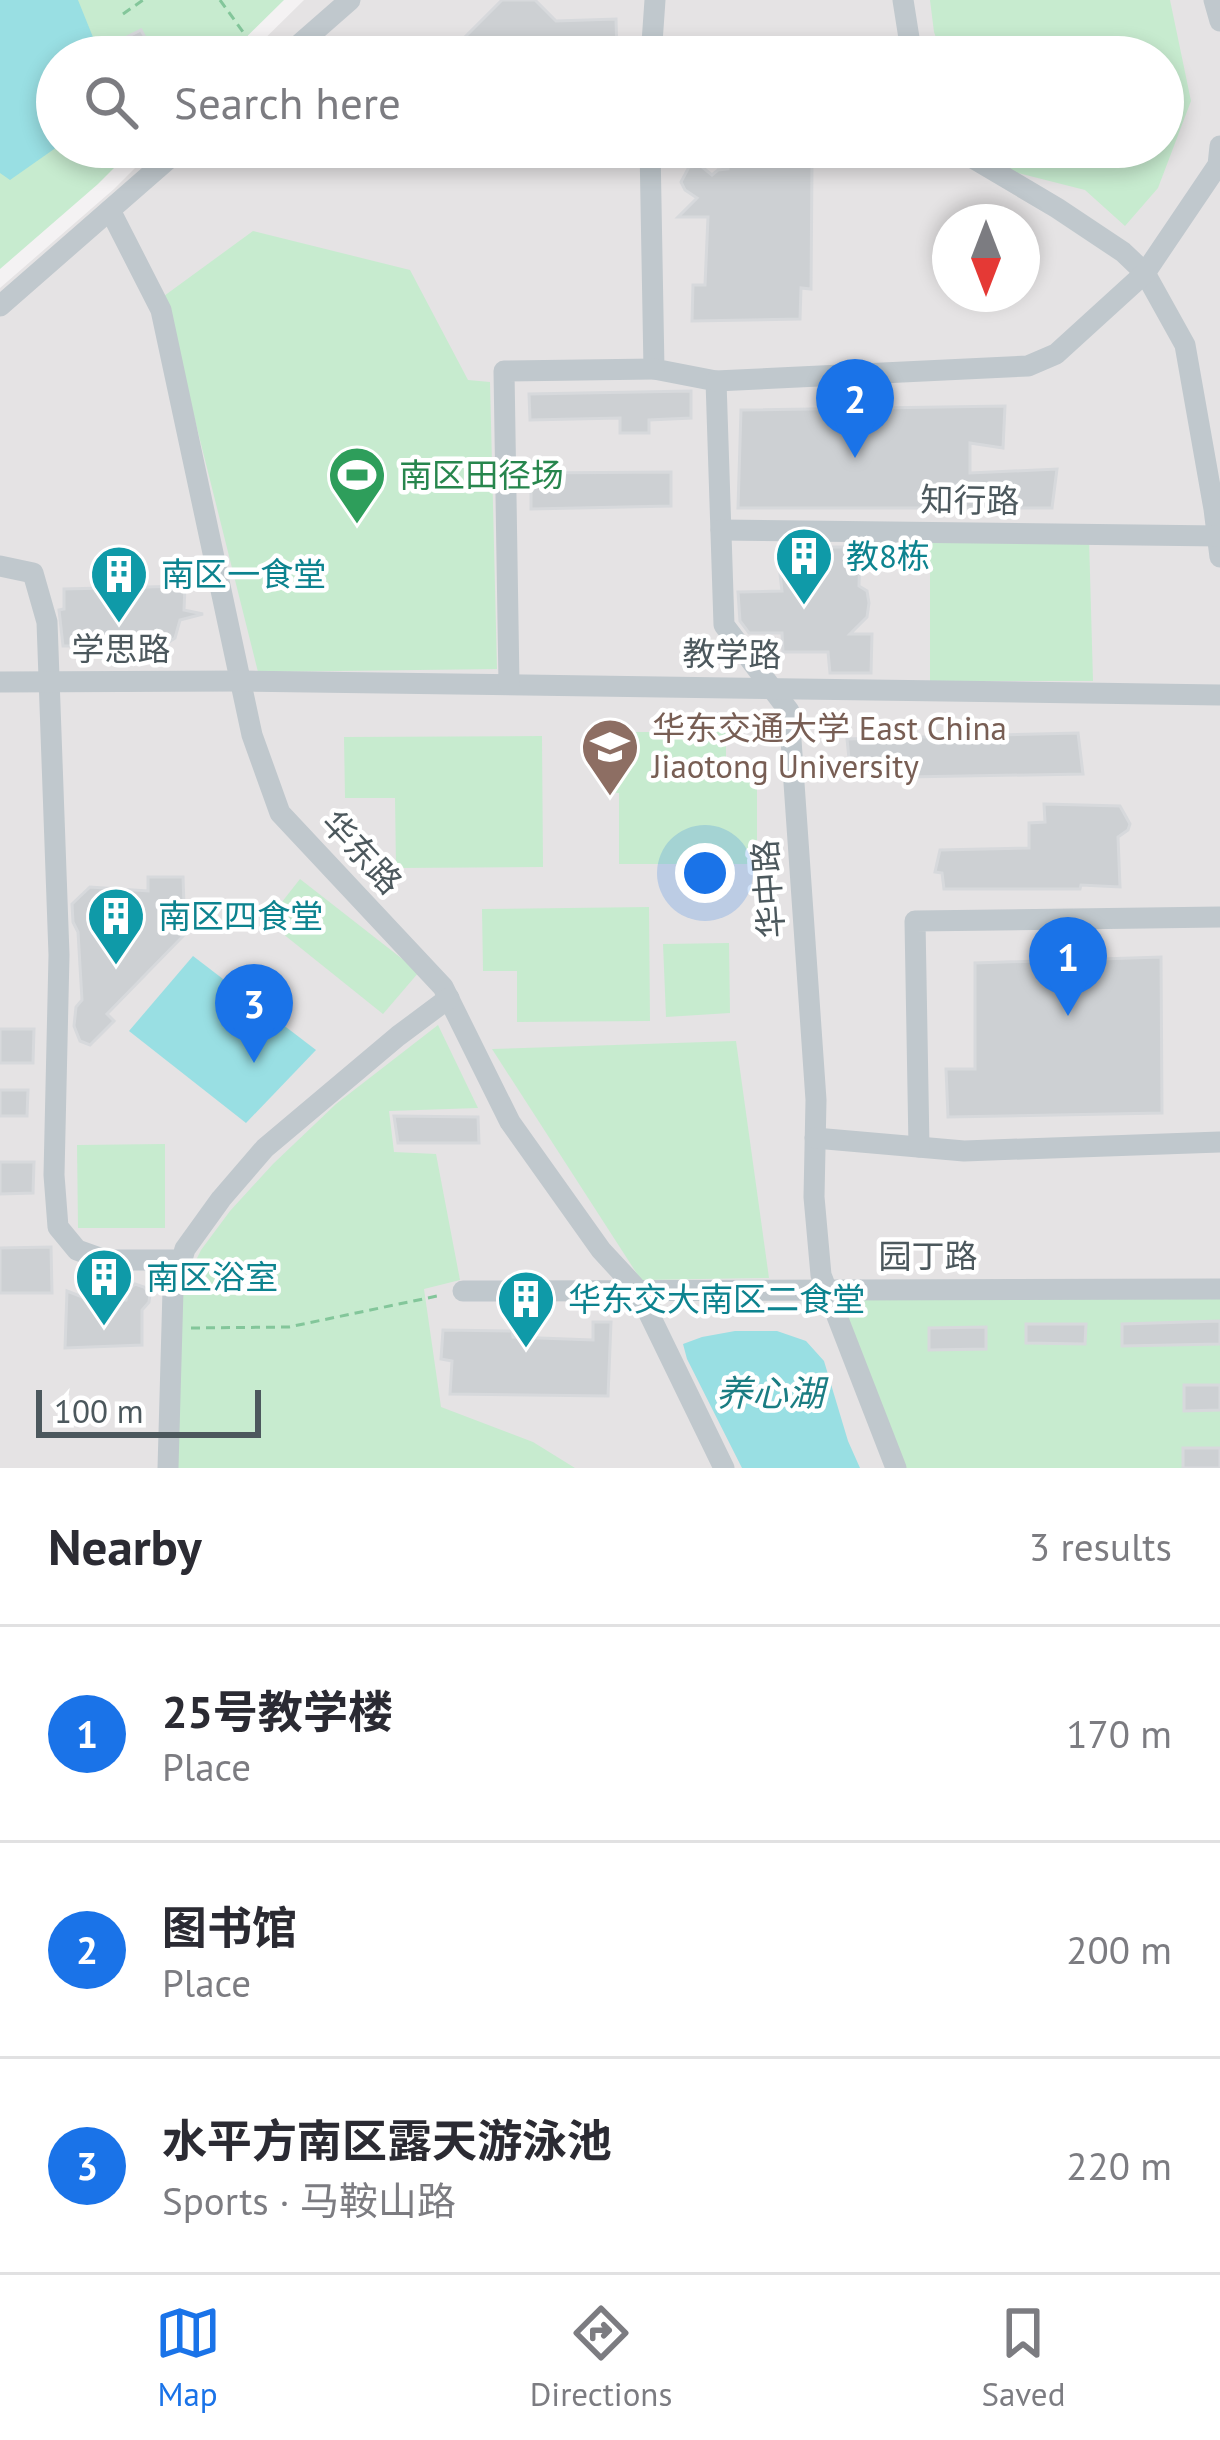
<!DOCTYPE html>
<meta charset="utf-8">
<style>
body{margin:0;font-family:"PT Sans","Noto Sans SC",sans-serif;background:#f2f2f3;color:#2b2b33}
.compass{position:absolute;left:932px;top:204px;width:108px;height:108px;border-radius:50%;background:#fff;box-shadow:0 6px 18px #0003;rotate:180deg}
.scale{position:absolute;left:36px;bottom:30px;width:225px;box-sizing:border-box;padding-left:12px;border:6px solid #4c585d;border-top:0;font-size:33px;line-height:42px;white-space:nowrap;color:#4c585d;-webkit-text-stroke:9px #fff;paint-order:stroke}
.you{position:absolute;left:705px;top:873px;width:42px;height:42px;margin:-30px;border:9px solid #fff;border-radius:50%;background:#1a73e8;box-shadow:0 0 0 18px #1a73e833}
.badge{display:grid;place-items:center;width:78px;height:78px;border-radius:50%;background:#1a73e8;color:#fff;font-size:39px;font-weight:700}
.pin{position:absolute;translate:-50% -99px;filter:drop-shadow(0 3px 6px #0008)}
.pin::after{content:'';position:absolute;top:63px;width:42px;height:36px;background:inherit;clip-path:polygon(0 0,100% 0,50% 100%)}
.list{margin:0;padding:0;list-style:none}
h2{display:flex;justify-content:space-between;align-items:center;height:156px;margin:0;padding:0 48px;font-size:51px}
h2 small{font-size:39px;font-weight:400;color:#7c7c81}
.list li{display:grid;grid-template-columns:78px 1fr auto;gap:36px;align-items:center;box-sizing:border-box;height:216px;padding:0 48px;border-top:3px solid #e1e1e2}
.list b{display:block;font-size:45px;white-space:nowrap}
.list p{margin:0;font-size:39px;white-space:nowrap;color:#7c7c81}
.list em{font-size:39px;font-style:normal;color:#7c7c81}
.icon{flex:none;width:66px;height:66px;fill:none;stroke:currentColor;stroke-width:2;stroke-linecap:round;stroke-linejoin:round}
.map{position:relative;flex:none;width:1220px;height:1468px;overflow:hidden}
.search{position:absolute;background:#fff;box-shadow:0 6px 18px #0003;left:36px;right:36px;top:36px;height:132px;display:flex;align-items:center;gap:30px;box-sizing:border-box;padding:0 42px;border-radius:66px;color:#7c7c81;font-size:45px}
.sheet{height:804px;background:#fff}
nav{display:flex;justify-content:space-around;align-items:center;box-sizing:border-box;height:168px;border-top:3px solid #e1e1e2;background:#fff;font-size:33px;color:#7c7c81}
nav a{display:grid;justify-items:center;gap:6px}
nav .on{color:#1a73e8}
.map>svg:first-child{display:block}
.education{fill:#e5e3e4;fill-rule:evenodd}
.green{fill:#c7ebcf}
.water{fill:#99dfe3}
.building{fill:#cdd0d3;stroke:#d7d9dc;stroke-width:3}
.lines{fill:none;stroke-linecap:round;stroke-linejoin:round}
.path{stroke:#83c69a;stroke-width:3;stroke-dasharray:9 6;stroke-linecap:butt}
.minor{stroke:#c0c8cd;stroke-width:21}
.labels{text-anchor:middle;stroke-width:9;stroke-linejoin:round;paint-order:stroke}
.leisure-label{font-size:33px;fill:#27864d;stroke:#fff;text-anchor:start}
.street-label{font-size:33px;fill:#4c585d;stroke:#fff}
.culture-label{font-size:33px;fill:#0d838f;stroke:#fff;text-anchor:start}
.education-label{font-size:33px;fill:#785e54;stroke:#fff;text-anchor:start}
.water-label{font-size:36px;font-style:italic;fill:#1b7d83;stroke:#fff}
</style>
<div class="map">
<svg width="1220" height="1468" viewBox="0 0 1220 1468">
<rect width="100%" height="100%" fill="#f4f2f3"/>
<path class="education" d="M304 0H1220V1468H0V288L114 189 156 147H1163V57H246ZM950 222H1022V294H950Z"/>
<g class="green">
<path d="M0 0H284L226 57H57V147H135L98 184 0 269Z"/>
<path d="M930 0H1170L1191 101 1158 188 1125 226 1085 190 983 164 977 147H1163V57H943L934 32Z"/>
<path d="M253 231 410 270 468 380 490 382 497 669 258 672 164 296Z"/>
<path d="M930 536 1089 538 1093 681H930Z"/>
<path d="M606 732H726V776H757V864H619V793L606 792Z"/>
<path d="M542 736 543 867 396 868 395 798H345L344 737Z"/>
<path d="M300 879 419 972 383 1014 267 921Z"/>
<path d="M649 907 650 1021 517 1022V971H483L482 909Z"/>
<path d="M729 943 730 1013 666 1017 663 944Z"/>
<path d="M438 1025 478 1108 389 1111 394 1152 436 1154 460 1280 424 1289 441 1407 533 1442 575 1468H176L180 1293 201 1250 230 1211 273 1164 336 1104Z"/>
<path d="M736 1041 769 1278 641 1280 492 1049Z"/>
<path d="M165 1144V1228H78L77 1145Z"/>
<path d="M1220 1291V1468H902L838 1296Z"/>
</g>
<g class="water">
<path d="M0 0H78L101 57H57V147L10 180 0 173Z"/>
<path d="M193 956 316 1050 246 1123 129 1031Z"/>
<path d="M735 1331H777L806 1341 824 1361 848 1441 860 1468H742L687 1359 683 1344 702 1337Z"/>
</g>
<g class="building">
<path d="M502 0H535L556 21 616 19 617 55 532 57 517 42 501 57H445Z"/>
<path d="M141 30 148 43 122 57 115 43Z"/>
<path d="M812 164 811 289 801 288 800 319 692 321 693 285H705L708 217H678L697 198 685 190 681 182 689 167 701 166 712 175 718 170 728 169V166Z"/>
<path d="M691 391V418L649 420V433H620V418L530 420 529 394Z"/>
<path d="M1005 406 1003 448 970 443V473L1057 469 1052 508H738L741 410Z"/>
<path d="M671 472V506L531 509V473Z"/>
<path d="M804 547H860L859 586 867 591 869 603 867 617 850 634H872L871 673H830L828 652H783L782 633H749L740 621 738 592 782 591 780 574 804 572Z"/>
<path d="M185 586 184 610 203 614 180 620 175 638 161 647 119 650V646L90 645 81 650 77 646H63L59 610 64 609V589Z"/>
<path d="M1078 733 1083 774 851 778 847 739Z"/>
<path d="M1044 804 1120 806 1130 824 1128 830 1118 837 1120 887 1081 885 1080 889H944L942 873 935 872 940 850 1029 848V823L1045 822Z"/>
<path d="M148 877H183L185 934 107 1014 114 1021 90 1045 80 1041 74 1026 76 1007 82 1000 78 932 73 922 72 904 90 887 148 891Z"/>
<path d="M1161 957 1162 1113 948 1117 946 1069H975V963Z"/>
<path d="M0 1029H34L33 1063H0Z"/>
<path d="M0 1090H28L27 1116H0Z"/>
<path d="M394 1116 478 1117 479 1143H398Z"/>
<path d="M0 1162H34L33 1193 0 1194Z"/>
<path d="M51 1247 52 1293H0V1248Z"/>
<path d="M135 1284 144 1287 150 1294 149 1302 142 1310V1345L65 1348 67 1291 90 1300H126L128 1290Z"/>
<path d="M1220 1321V1344L1122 1346V1324Z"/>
<path d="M593 1322H611L608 1396 450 1394 452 1361 441 1359 443 1330 512 1331 513 1337 593 1340Z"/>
<path d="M1026 1324H1086L1085 1344 1026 1343Z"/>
<path d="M986 1327V1349L929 1350V1328Z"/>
<path d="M1184 1385H1220V1410L1184 1411Z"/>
<rect x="1183" y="1448" width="37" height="20"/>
</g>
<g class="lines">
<g class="path">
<path d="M220 0 261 57"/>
<path d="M123 14 143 0"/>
<path d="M191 1328 289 1327 442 1295"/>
</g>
<g class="minor">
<path d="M903 0 912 57"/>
<path d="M1214 0 1220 21"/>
<path d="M285 57 350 0"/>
<path d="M651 57 655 0"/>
<path d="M650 147 654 369 716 381 724 625 789 711 816 1100 814 1197 821 1275 896 1468"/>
<path d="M954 147 1057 208 1123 252 1145 273 1185 345 1214 509 1220 557"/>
<path d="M110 210 161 310 252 735 280 813 443 987 510 1122 601 1250 637 1289 724 1468"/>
<path d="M0 306 182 147"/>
<path d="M716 381 1028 366 1056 354 1145 273 1218 165 1220 146"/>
<path d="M721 530 1220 536"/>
<path d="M0 566 33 573 47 622 59 955 54 1175 58 1227 77 1250 105 1260H182"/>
<path d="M0 682 243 681 1220 695"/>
<path d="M509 684 504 371 654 369"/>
<path d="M815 1138 964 1151 1220 1142"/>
<path d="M919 1147 915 921 1220 917"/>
<path d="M463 1291 1220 1289"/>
<path d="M168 1468 173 1290 185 1249 221 1199 265 1148 398 1036 449 998"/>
</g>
</g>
<defs>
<symbol id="stadium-pin" viewBox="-11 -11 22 30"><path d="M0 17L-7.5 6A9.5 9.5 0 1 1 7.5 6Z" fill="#2e9e5b" stroke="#fff"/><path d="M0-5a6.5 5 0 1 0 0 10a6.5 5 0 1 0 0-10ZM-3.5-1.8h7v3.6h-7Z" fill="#fff"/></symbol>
<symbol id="building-pin" viewBox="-11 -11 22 30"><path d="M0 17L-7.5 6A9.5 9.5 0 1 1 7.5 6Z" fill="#0f9aa8" stroke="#fff"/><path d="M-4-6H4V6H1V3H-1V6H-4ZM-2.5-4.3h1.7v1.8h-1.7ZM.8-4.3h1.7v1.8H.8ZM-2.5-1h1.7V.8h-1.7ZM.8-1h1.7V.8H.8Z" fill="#fff"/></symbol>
<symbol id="university-pin" viewBox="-11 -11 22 30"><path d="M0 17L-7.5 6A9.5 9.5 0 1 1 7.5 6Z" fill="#8d6e63" stroke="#fff"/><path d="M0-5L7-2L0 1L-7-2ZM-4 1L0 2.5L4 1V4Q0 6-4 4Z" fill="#fff"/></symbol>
</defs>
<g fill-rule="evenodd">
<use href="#stadium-pin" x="324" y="442" width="66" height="90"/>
<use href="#building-pin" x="771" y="523" width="66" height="90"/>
<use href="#building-pin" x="86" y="541" width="66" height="90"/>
<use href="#university-pin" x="577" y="714" width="66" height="90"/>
<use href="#building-pin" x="83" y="883" width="66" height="90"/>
<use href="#building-pin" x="71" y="1244" width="66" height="90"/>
<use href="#building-pin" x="493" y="1266" width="66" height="90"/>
</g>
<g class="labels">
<g class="leisure-label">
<text x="399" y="487">南区田径场</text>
</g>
<g class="street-label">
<text transform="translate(970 500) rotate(1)" y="12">知行路</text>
<text x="121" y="661">学思路</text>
<text transform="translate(732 654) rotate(1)" y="12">教学路</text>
<text transform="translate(362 852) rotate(47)" y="12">华东路</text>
<text transform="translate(768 889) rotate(-94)" y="12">华中路</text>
<text x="928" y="1268">园丁路</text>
</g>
<g class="culture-label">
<text x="846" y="568">教8栋</text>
<text x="161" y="586">南区一食堂</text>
<text x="158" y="928">南区四食堂</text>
<text x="146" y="1289">南区浴室</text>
<text x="568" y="1311">华东交大南区二食堂</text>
</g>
<g class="education-label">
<text x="652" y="740">华东交通大学 East China<tspan x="652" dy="38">Jiaotong University</tspan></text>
</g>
<g class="water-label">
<text x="770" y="1406">养心湖</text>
</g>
</g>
</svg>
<svg class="compass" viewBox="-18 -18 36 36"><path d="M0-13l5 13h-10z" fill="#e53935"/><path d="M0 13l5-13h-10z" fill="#7c7c81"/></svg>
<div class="scale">100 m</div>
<div class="you"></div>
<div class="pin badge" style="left:1068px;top:1016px">1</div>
<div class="pin badge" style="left:855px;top:458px">2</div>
<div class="pin badge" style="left:254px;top:1063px">3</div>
<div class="search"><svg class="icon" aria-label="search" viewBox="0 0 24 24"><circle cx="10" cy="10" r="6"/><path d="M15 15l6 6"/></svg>Search here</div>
</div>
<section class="sheet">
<h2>Nearby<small>3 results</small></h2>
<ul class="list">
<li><span class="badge">1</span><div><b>25号教学楼</b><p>Place</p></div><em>170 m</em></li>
<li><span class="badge">2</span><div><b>图书馆</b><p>Place</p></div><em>200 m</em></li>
<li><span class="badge">3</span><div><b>水平方南区露天游泳池</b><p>Sports · 马鞍山路</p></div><em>220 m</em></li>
</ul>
</section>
<nav>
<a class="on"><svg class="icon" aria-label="map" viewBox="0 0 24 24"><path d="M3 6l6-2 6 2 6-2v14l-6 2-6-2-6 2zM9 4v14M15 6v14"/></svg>Map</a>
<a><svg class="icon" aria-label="directions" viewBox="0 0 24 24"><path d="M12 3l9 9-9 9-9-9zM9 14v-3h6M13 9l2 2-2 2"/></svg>Directions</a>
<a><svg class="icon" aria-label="saved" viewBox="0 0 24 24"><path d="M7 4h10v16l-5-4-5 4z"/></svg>Saved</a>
</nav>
